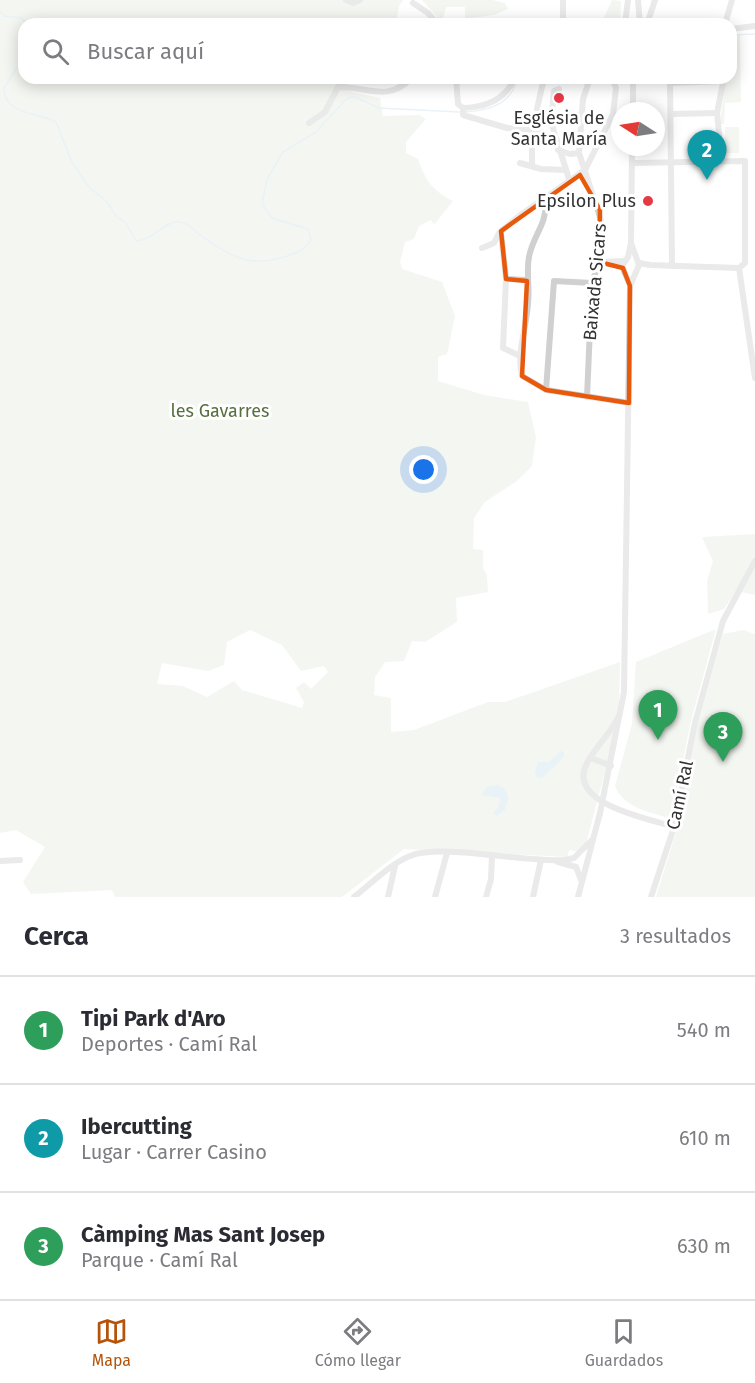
<!DOCTYPE html>
<html lang="es">
<meta charset="utf-8">
<style>
body{margin:0;font-family:"Fira Sans",sans-serif;background:#f2f2f3;color:#2b2b33}
.compass{position:absolute;left:611px;top:102px;width:54px;height:54px;border-radius:50%;background:#fff;box-shadow:0 3px 15px #0003;rotate:282deg}
.you{position:absolute;left:424px;top:470px;width:21px;height:21px;margin:-15px;border:4px solid #fff;border-radius:50%;background:#1a73e8;box-shadow:0 0 0 9px #1a73e833}
.badge{display:grid;place-items:center;width:39px;height:39px;border-radius:50%;background:#b45309;color:#fff;font-size:20px;font-weight:700}
.pin{position:absolute;translate:-50% -50px;filter:drop-shadow(0 2px 3px #0008)}
.pin::after{content:'';position:absolute;top:32px;width:21px;height:18px;background:inherit;clip-path:polygon(0 0,100% 0,50% 100%)}
.list{margin:0;padding:0;list-style:none}
h2{display:flex;justify-content:space-between;align-items:center;height:78px;margin:0;padding:0 24px;font-size:26px}
h2 small{font-size:20px;font-weight:400;color:#7c7c81}
.list li{display:grid;grid-template-columns:39px 1fr auto;gap:18px;align-items:center;box-sizing:border-box;height:108px;padding:0 24px;border-top:2px solid #e1e1e2}
.list b{display:block;font-size:22px;white-space:nowrap}
.list p{margin:0;font-size:20px;white-space:nowrap;color:#7c7c81}
.list em{font-size:20px;font-style:normal;color:#7c7c81}
.icon{flex:none;width:33px;height:33px;fill:none;stroke:currentColor;stroke-width:2;stroke-linecap:round;stroke-linejoin:round}
.map{position:relative;flex:none;width:755px;height:897px;overflow:hidden}
.search{position:absolute;background:#fff;box-shadow:0 3px 15px #0003;left:18px;right:18px;top:18px;height:66px;display:flex;align-items:center;gap:15px;box-sizing:border-box;padding:0 21px;border-radius:18px;color:#7c7c81;font-size:22px}
.sheet{height:402px;background:#fff}
nav{display:flex;justify-content:space-around;align-items:center;box-sizing:border-box;height:84px;border-top:2px solid #e1e1e2;background:#fff;font-size:16px;color:#7c7c81}
nav a{display:grid;justify-items:center;gap:3px}
nav .on{color:#b45309}
.map>svg:first-child{display:block}
.green{fill:#e6ecdf;fill-rule:evenodd}
.water{fill:#cfe2ee}
.lines{fill:none;stroke-linecap:round;stroke-linejoin:round}
.stream{stroke:#cfe2ee;stroke-width:1.5}
.minor{stroke:#d0d0d0;stroke-width:6}
.minor-bridge{stroke:#d0d0d0;stroke-width:6}
.marked{fill:none;stroke:#e8590c;stroke-width:4.5;stroke-linejoin:round}
.poi-dot{fill:#e63946;stroke:#fff;stroke-width:2}
.labels{text-anchor:middle;stroke-width:6;stroke-linejoin:round;paint-order:stroke}
.poi-label{font-size:18px;fill:#333;stroke:#fff}
.street-label{font-size:18px;fill:#333;stroke:#fff}
.park-label{font-size:18px;fill:#56703f;stroke:#fff}
</style>
<div class="map">
<svg width="755" height="897" viewBox="0 0 755 897">
<rect width="100%" height="100%" fill="#fff"/>
<g class="green">
<path d="M0 0H403L399 6 396 24H24V78H358L348 83 349 91 380 98 383 116 419 115 426 119 406 142V153L418 159C425 180 433 191 453 201L434 225 431 220 419 226 414 239 405 242 400 262 402 269 442 282 455 316 447 354 438 357V381L484 395 528 402 536 437 532 466 517 481 485 502 474 518 473 549 483 550V567L487 576 488 592 456 598 457 622 425 642 412 641 404 661 385 662 375 677 374 695 391 698V732L414 730 488 702H505L620 662 619 705 614 738 586 844 578 852 569 850 567 857 404 849 342 897H115L112 890 31 894 23 882 45 847 16 830 0 833ZM250 630 282 645 301 671 324 666 328 672 311 689 304 682 296 688 304 702 302 708 242 690 234 681 207 697 183 686 157 684 162 663 208 671 224 665 227 642Z"/>
<path d="M422 0H492L505 3 508 9 494 15 465 19V7H446L442 23Z"/>
<path d="M612 0 621 1 620 24 603 20Z"/>
<path d="M731 34H740L741 102 725 103 724 124H720L726 78H731Z"/>
<rect x="725" y="127" width="14" height="26"/>
<path d="M755 534V595L736 591 724 609 708 614 707 581 713 561 702 537Z"/>
<path d="M716 629 691 721 671 819C651 812 623 808 615 786L632 724 636 662Z"/>
<path d="M743 630 755 634V897H656L679 822 697 727 723 634Z"/>
</g>
<g class="water">
<path d="M561 751 564 752V757L543 777 537 778 535 772 538 762H549Z"/>
<path d="M498 785 505 789 508 798 505 810 497 816 493 813 499 806 500 798 481 795 487 787Z"/>
</g>
<g class="lines">
<g class="stream">
<path d="M0 12 4 16 22 18 26 24"/>
<path d="M564 22 589 20 607 24"/>
<path d="M731 35 755 34"/>
<path d="M24 46 18 66 4 88C3 115 40 113 56 122L72 162 89 187 108 203 117 217 126 223 136 241C154 240 166 219 181 222 189 224 194 230 200 235 226 253 245 267 276 259 291 255 302 253 311 240L308 229 272 218 262 204 267 179 283 152 316 132 347 98 355 97 379 108 459 112"/>
<path d="M464 112C486 111 512 105 516 80"/>
</g>
<g class="minor">
<path d="M346 0 353 3 360 0"/>
<path d="M563 0V24"/>
<path d="M638 0 640 24"/>
<path d="M413 3 428 13 437 24"/>
<path d="M625 24 628 0"/>
<path d="M647 24 655 0"/>
<path d="M725 24 732 0"/>
<path d="M731 29 755 26"/>
<path d="M456 78 458 104 463 108C486 107 506 100 514 78"/>
<path d="M544 78 537 109 540 117 584 115"/>
<path d="M670 78 672 266"/>
<path d="M670 83 723 81"/>
<path d="M559 89 554 91 551 122 569 179"/>
<path d="M463 108V115L507 128 538 130 544 119"/>
<path d="M633 111V78"/>
<path d="M671 114 717 113"/>
<path d="M309 123 325 112 338 87C365 86 389 103 411 78"/>
<path d="M558 150 570 154 579 153"/>
<path d="M722 161 717 113 724 78"/>
<path d="M520 163 541 169 565 170"/>
<path d="M632 163 745 161V263L739 268"/>
<path d="M532 165V130"/>
<path d="M546 200C547 225 533 235 529 257 526 273 530 287 528 303 527 327 516 352 522 376L546 390 629 403"/>
<path d="M501 234 506 279 503 348 520 356"/>
<path d="M482 248 494 243 499 233 519 216 585 170 613 114 616 88 612 78"/>
<path d="M599 262 623 261"/>
<path d="M639 263 650 265 739 268"/>
<path d="M739 268 755 378"/>
<path d="M506 279 526 280"/>
<path d="M630 285 622 266 628 257 631 243 632 147"/>
<path d="M546 390 554 281 592 283"/>
<path d="M587 397 592 283 599 262 601 220 579 153 583 99 590 78"/>
<path d="M619 716C610 734 596 746 587 763 565 804 650 819 675 827"/>
<path d="M591 758 611 766"/>
<path d="M604 793 624 692 630 286 639 265 631 243"/>
<path d="M0 861 20 860"/>
<path d="M558 862 576 867 581 880"/>
<path d="M354 897C371 884 390 864 410 856 443 843 524 863 565 860L574 858 592 840"/>
<path d="M388 897 395 866"/>
<path d="M435 897 447 853"/>
<path d="M486 897 491 879 492 856"/>
<path d="M533 897 541 860"/>
<path d="M578 897 600 813"/>
<path d="M651 897 674 827 695 723 723 621 755 561"/>
</g>
<path class="minor-bridge" d="M600 813 604 793"/>
</g>
<path d="M0 0H755V897H0ZM580 175 600 210 599 262 623 268 630 286 629 403 546 390 522 376 527 281 506 279 501 231Z" fill="#fff" fill-opacity=".55" fill-rule="evenodd"/>
<path class="marked" d="M580 175 600 210 599 262 623 268 630 286 629 403 546 390 522 376 527 281 506 279 501 231Z"/>
<g class="poi-dot">
<circle cx="559" cy="98" r="6"/>
<circle cx="648" cy="201" r="6"/>
</g>
<g class="labels">
<g class="poi-label">
<text x="559" y="124">Església de<tspan x="559" dy="21">Santa María</tspan></text>
<text x="636" y="207" text-anchor="end">Epsilon Plus</text>
</g>
<g class="street-label">
<text transform="translate(595 282) rotate(-85)" y="6">Baixada Sicars</text>
<text transform="translate(680 795) rotate(-78)" y="6">Camí Ral</text>
</g>
<g class="park-label">
<text x="220" y="417">les Gavarres</text>
</g>
</g>
</svg>
<svg class="compass" viewBox="-18 -18 36 36"><path d="M0-13l5 13h-10z" fill="#e53935"/><path d="M0 13l5-13h-10z" fill="#7c7c81"/></svg>
<div class="you"></div>
<div class="pin badge" style="left:658px;top:740px;background:#2e9e5b">1</div>
<div class="pin badge" style="left:707px;top:180px;background:#0f9aa8">2</div>
<div class="pin badge" style="left:723px;top:762px;background:#2e9e5b">3</div>
<div class="search"><svg class="icon" aria-label="search" viewBox="0 0 24 24"><circle cx="10" cy="10" r="6"/><path d="M15 15l6 6"/></svg>Buscar aquí</div>
</div>
<section class="sheet">
<h2>Cerca<small>3 resultados</small></h2>
<ul class="list">
<li><span class="badge" style="background:#2e9e5b">1</span><div><b>Tipi Park d'Aro</b><p>Deportes · Camí Ral</p></div><em>540 m</em></li>
<li><span class="badge" style="background:#0f9aa8">2</span><div><b>Ibercutting</b><p>Lugar · Carrer Casino</p></div><em>610 m</em></li>
<li><span class="badge" style="background:#2e9e5b">3</span><div><b>Càmping Mas Sant Josep</b><p>Parque · Camí Ral</p></div><em>630 m</em></li>
</ul>
</section>
<nav>
<a class="on"><svg class="icon" aria-label="map" viewBox="0 0 24 24"><path d="M3 6l6-2 6 2 6-2v14l-6 2-6-2-6 2zM9 4v14M15 6v14"/></svg>Mapa</a>
<a><svg class="icon" aria-label="directions" viewBox="0 0 24 24"><path d="M12 3l9 9-9 9-9-9zM9 14v-3h6M13 9l2 2-2 2"/></svg>Cómo llegar</a>
<a><svg class="icon" aria-label="saved" viewBox="0 0 24 24"><path d="M7 4h10v16l-5-4-5 4z"/></svg>Guardados</a>
</nav>
